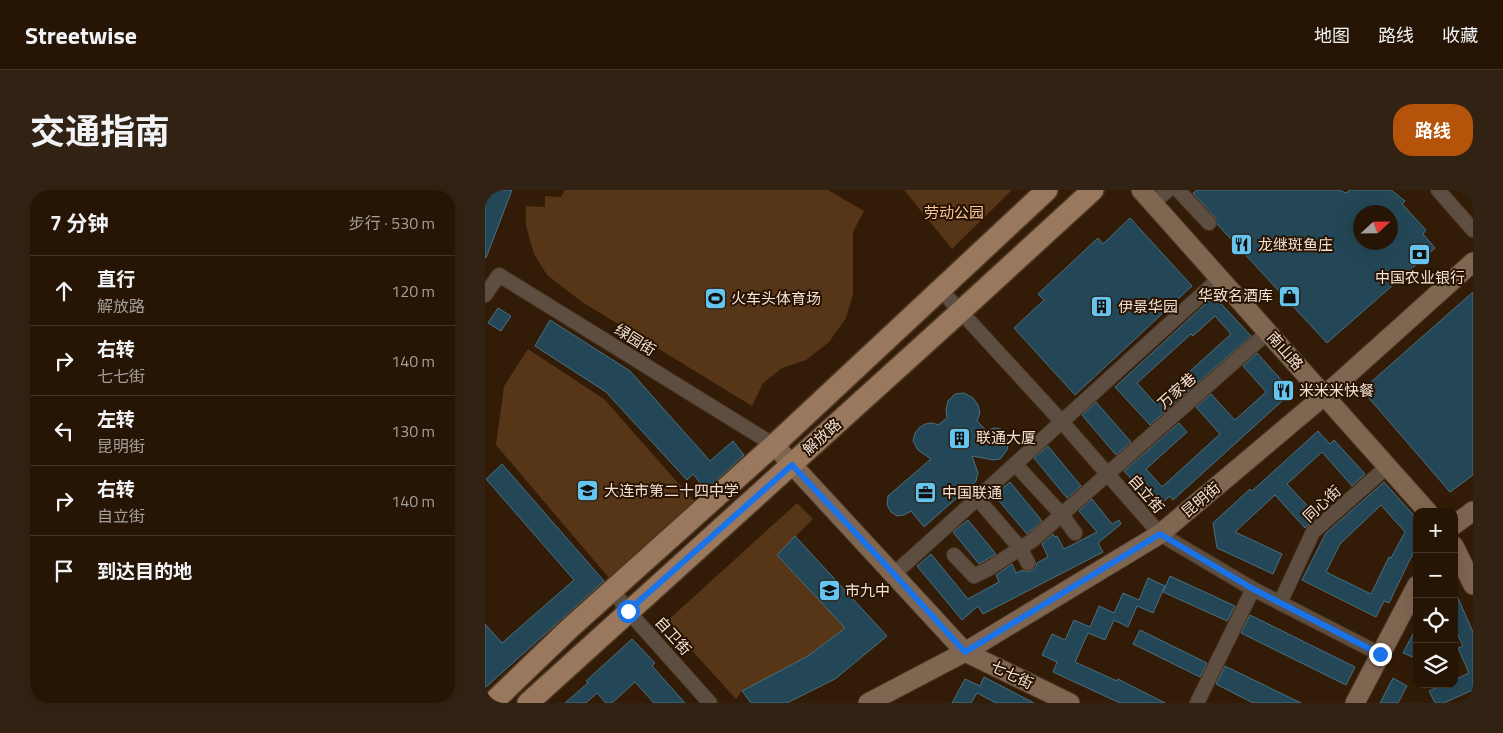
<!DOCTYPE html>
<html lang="zh">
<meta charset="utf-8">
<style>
body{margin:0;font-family:"Titillium Web","Noto Sans SC",sans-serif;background:#322213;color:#f1f3f6}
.controls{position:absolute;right:15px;bottom:15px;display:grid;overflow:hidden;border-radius:10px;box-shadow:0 5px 20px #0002}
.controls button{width:45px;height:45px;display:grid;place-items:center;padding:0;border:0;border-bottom:1px solid #423427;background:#261505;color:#f1f3f6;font:25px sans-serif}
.compass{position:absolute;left:868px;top:15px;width:45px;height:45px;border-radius:50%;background:#261505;box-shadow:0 5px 20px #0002;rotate:68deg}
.stop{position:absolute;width:15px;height:15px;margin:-11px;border:4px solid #1a73e8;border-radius:50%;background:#fff}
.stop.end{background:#1a73e8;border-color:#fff;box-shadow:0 1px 5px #0008}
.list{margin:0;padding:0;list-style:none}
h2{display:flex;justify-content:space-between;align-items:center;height:65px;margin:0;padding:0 20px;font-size:21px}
h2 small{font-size:16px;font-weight:400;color:#a49f9a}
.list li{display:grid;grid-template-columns:32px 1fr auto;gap:15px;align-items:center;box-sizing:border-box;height:70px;padding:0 20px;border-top:1px solid #423427}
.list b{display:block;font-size:19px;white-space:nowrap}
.list p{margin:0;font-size:16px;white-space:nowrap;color:#a49f9a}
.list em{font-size:16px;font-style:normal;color:#a49f9a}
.icon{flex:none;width:28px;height:28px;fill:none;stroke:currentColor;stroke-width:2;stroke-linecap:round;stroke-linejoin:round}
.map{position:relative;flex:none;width:988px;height:513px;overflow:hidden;border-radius:20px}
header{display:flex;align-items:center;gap:30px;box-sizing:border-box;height:70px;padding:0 25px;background:#261505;border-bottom:1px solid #423427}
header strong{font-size:24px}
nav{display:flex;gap:28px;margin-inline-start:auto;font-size:18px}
.intro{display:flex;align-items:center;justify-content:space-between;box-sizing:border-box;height:120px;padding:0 30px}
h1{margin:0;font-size:35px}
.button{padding:12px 22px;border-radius:20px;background:#b45309;color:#fff;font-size:18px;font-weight:700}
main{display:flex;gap:30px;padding:0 30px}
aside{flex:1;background:#261505;border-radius:20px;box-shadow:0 5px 20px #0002}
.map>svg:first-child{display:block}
.green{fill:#573517}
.building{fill:#244757;stroke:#4b6f80;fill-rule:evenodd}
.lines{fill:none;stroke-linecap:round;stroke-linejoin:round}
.street-casing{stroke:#4d3824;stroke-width:16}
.secondary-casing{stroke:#4d3824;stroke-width:21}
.primary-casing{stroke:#4d3824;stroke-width:24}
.street{stroke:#5e4e41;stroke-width:14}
.secondary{stroke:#7f6651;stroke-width:19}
.primary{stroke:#99785d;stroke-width:21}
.route{stroke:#1a73e8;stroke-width:6}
.labels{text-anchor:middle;stroke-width:4;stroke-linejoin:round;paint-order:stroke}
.park-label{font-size:15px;fill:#fbcaa2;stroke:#281200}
.poi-label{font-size:15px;fill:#f3e3d6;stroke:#281200;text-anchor:start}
.street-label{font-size:15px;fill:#f3e3d6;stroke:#281200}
</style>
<header>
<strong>Streetwise</strong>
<nav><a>地图</a><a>路线</a><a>收藏</a></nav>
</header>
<div class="intro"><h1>交通指南</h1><a class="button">路线</a></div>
<main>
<aside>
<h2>7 分钟<small>步行 · 530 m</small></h2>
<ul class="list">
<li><svg class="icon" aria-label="ahead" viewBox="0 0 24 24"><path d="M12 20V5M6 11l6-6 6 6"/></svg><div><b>直行</b><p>解放路</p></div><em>120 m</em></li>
<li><svg class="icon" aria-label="right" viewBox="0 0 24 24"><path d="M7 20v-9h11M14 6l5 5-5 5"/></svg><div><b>右转</b><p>七七街</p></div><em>140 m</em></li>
<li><svg class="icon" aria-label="left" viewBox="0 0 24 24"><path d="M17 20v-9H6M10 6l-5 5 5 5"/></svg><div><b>左转</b><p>昆明街</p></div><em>130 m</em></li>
<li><svg class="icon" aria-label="right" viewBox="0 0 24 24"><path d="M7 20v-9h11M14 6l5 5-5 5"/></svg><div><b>右转</b><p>自立街</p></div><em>140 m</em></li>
<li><svg class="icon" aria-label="arrive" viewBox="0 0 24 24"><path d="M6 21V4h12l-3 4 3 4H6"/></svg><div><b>到达目的地</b></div></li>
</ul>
</aside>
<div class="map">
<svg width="988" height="513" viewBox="0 0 988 513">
<rect width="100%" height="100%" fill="#321c07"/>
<g class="green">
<path d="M80 0H343L379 21 368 42V105L361 128 344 152 321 170 297 178 278 193 267 216 97 112 62 85 49 64 41 36V16L60 17V6L76 7Z"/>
<path d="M419 0H527L467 59Z"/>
<path d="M43 159 119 209 209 311 124 388 11 255 19 196Z"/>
<path d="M312 313 328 329 292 365 360 438 323 466 257 501 251 509 181 432Z"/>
</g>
<g class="building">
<path d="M0 0H27L1 68H0Z"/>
<path d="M712 0H854L861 3 865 0H906L920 11 917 14 941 40 938 44 950 58 842 153 732 34 730 27 708 3ZM876 22H906V52H876Z"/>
<path d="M645 28 707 96 590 205 529 138 559 110 553 104 613 48 618 54Z"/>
<path d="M988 102V285L965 302 877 200Z"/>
<path d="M729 106 766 146 665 235 630 197ZM730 126 746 144 670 213 652 193 706 144 708 146Z"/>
<path d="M13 118 26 126 16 141 3 133Z"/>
<path d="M65 130 145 181 225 271 248 251 259 265 221 300 208 284 202 290 121 202 50 156Z"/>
<path d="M772 163 807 202 688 310 685 306 672 317 639 281 694 233 702 242 661 279 677 297 735 244 711 217 726 204 750 230 781 202 758 176Z"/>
<path d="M479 203 488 208 493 215 495 223 492 231 502 241 509 238 516 239 521 245 523 253 522 260 515 269 509 270 487 266 493 283 491 291 439 337 426 321 419 325 412 326 406 322 402 315 403 306 446 269 433 260 428 251 430 243 434 238 440 234 448 233 453 235 462 228 461 220 463 211 470 204Z"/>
<path d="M611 212 646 252 631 265 597 225Z"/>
<path d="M833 241 845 254 849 250 880 284 867 296 837 262 802 294 832 326 820 338 790 305 750 342 797 364 788 384 732 358 728 333 765 299 767 301Z"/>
<path d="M563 256 596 296 582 308 549 268Z"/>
<path d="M17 274 119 391 0 498V434L17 453 89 390 1 289Z"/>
<path d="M525 292 557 331 542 344 509 305Z"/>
<path d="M899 292 932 329V355L904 413 899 411 891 427 817 390 841 343ZM896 315 920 342 906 368 904 367 886 404 841 382 855 354Z"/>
<path d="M607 309 627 334 634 330 636 334 613 353 618 362 498 424 493 416 477 430 432 376 446 364 483 409 514 392 511 385 527 374 531 383 538 380 542 382 548 380 551 377 552 373 563 367 557 354 568 344 570 347 572 346 579 359 612 342 594 321Z"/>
<path d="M483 330 511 364 494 374 468 342Z"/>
<path d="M310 346 402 446 350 489 302 513H266L257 501 323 466 360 438 292 365Z"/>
<path d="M685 386 750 416 742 431 678 402Z"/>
<path d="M663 388 680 396 668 423 652 416 643 437 629 430 620 450 603 443 590 472 632 491 633 489 680 513H635L568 482 572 472 557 465 567 444 580 450 589 430 605 437 614 416 629 423 638 403 654 410Z"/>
<path d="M969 399 988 442V500L959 513H950L944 501 960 494H969V490L984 483 973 458 978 456 969 437Z"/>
<path d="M765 425 870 477 861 495 756 443Z"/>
<path d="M932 436V469L918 463Z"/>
<path d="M655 440 722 473 715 487 648 454Z"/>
<path d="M147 449 170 473 167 476 200 513H169L150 492 127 513H121L112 503 101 513H80L103 493 101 491Z"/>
<path d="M740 476 816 513H768L731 494Z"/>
<path d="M499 487 549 513H511L492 503 486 513H467L480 489 495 496Z"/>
<path d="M908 488 922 496 913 513H895Z"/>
</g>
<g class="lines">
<defs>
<g id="street">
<path d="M693 0 724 33"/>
<path d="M953 0 988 40"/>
<path d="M668 13 683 0"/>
<path d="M455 99 577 232 675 344 768 399 895 464"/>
<path d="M0 105 14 85 289 255"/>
<path d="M530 274 577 325 590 343"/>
<path d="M498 315 535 358 543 373"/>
<path d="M469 365 489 386 505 378 548 350 783 142"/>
<path d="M409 384 735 88"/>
<path d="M128 400 143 421 225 513"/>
<path d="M795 413 828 342 903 276"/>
<path d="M712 513 768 399"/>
</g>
<g id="secondary">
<path d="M656 0 943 322"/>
<path d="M289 255 480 462 585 513"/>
<path d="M969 335 988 321"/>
<path d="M969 356 988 395"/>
<path d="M383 513 480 462 675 344 840 205 988 72"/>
<path d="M870 513 932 395"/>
</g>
<g id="primary">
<path d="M7 513 85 438 289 255 562 0"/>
<path d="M43 513 476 121 608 0"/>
</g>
</defs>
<use href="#street" class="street-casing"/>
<use href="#secondary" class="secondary-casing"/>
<use href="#primary" class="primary-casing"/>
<use href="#street" class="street"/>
<use href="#secondary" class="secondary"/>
<use href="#primary" class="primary"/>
</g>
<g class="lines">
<path class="route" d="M143 421 307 275 409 384 480 462 675 344 768 399 895 464"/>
</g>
<defs>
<symbol id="restaurant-square" viewBox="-11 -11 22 22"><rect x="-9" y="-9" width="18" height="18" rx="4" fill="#65c5ee" stroke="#281200"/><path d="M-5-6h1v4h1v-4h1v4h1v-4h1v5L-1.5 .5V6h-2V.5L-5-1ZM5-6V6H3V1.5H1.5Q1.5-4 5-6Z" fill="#111"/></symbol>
<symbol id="bank-square" viewBox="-11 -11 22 22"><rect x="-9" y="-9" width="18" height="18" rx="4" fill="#65c5ee" stroke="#281200"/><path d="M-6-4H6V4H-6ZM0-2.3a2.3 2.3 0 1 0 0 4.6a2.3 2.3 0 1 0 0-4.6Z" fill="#111"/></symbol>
<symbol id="shop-square" viewBox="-11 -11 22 22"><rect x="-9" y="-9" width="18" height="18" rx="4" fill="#65c5ee" stroke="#281200"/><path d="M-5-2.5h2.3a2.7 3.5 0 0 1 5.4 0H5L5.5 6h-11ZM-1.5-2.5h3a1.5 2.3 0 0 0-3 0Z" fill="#111"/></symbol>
<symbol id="stadium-square" viewBox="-11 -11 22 22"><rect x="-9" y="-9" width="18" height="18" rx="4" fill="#65c5ee" stroke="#281200"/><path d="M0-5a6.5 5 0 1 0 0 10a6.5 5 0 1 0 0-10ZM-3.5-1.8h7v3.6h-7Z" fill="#111"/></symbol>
<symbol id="building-square" viewBox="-11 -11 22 22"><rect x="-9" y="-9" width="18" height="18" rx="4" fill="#65c5ee" stroke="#281200"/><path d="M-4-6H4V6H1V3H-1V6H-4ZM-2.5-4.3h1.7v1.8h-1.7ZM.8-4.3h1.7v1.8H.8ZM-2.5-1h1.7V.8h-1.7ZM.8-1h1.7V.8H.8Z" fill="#111"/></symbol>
<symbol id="school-square" viewBox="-11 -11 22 22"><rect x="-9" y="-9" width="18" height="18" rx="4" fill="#65c5ee" stroke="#281200"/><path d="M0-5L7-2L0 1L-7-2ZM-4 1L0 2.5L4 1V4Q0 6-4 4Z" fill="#111"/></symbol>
<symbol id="office-square" viewBox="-11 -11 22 22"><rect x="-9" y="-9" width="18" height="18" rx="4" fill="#65c5ee" stroke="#281200"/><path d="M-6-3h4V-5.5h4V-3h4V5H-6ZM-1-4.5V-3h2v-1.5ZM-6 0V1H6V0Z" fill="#111"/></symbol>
</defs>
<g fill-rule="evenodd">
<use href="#restaurant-square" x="744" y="42" width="25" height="25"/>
<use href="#bank-square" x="922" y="52" width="25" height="25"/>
<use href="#shop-square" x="792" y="94" width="25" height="25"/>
<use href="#stadium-square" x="218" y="96" width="25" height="25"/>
<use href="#building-square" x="604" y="104" width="25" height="25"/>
<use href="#restaurant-square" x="786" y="188" width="25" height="25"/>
<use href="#building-square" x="462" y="236" width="25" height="25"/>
<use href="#school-square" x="90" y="288" width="25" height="25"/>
<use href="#office-square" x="428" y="290" width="25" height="25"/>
<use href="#school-square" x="332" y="388" width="25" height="25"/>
</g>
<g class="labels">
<g class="park-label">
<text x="469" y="28">劳动公园</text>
</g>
<g class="poi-label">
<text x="773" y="60">龙继斑鱼庄</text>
<text x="935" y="93" text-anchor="middle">中国农业银行</text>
<text x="788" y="111" text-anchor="end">华致名酒库</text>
<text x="246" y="114">火车头体育场</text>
<text x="633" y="122">伊景华园</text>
<text x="814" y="206">米米米快餐</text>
<text x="491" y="253">联通大厦</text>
<text x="119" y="306">大连市第二十四中学</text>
<text x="457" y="308">中国联通</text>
<text x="360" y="406">市九中</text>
</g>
<g class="street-label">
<text transform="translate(150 150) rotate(32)" y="5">绿园街</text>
<text transform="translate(800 161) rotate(48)" y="5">南山路</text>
<text transform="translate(692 201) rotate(-42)" y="5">万家巷</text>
<text transform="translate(337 247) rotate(-42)" y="5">解放路</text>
<text transform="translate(661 304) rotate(49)" y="5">自立街</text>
<text transform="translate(716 310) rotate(-40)" y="5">昆明街</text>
<text transform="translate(837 314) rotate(-43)" y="5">同心街</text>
<text transform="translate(188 446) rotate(48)" y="5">自卫街</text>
<text transform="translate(527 485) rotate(26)" y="5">七七街</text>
</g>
</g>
</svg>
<div class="controls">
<button>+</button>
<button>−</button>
<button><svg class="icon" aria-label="locate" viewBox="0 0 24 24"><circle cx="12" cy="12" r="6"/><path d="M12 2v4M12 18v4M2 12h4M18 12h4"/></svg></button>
<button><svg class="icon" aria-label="layers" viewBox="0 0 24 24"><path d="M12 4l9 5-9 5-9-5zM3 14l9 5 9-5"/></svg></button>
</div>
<svg class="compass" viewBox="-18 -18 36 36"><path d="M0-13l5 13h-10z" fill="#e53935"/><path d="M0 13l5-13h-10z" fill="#a49f9a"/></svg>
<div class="stop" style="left:143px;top:421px"></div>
<div class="stop end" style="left:895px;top:464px"></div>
</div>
</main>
